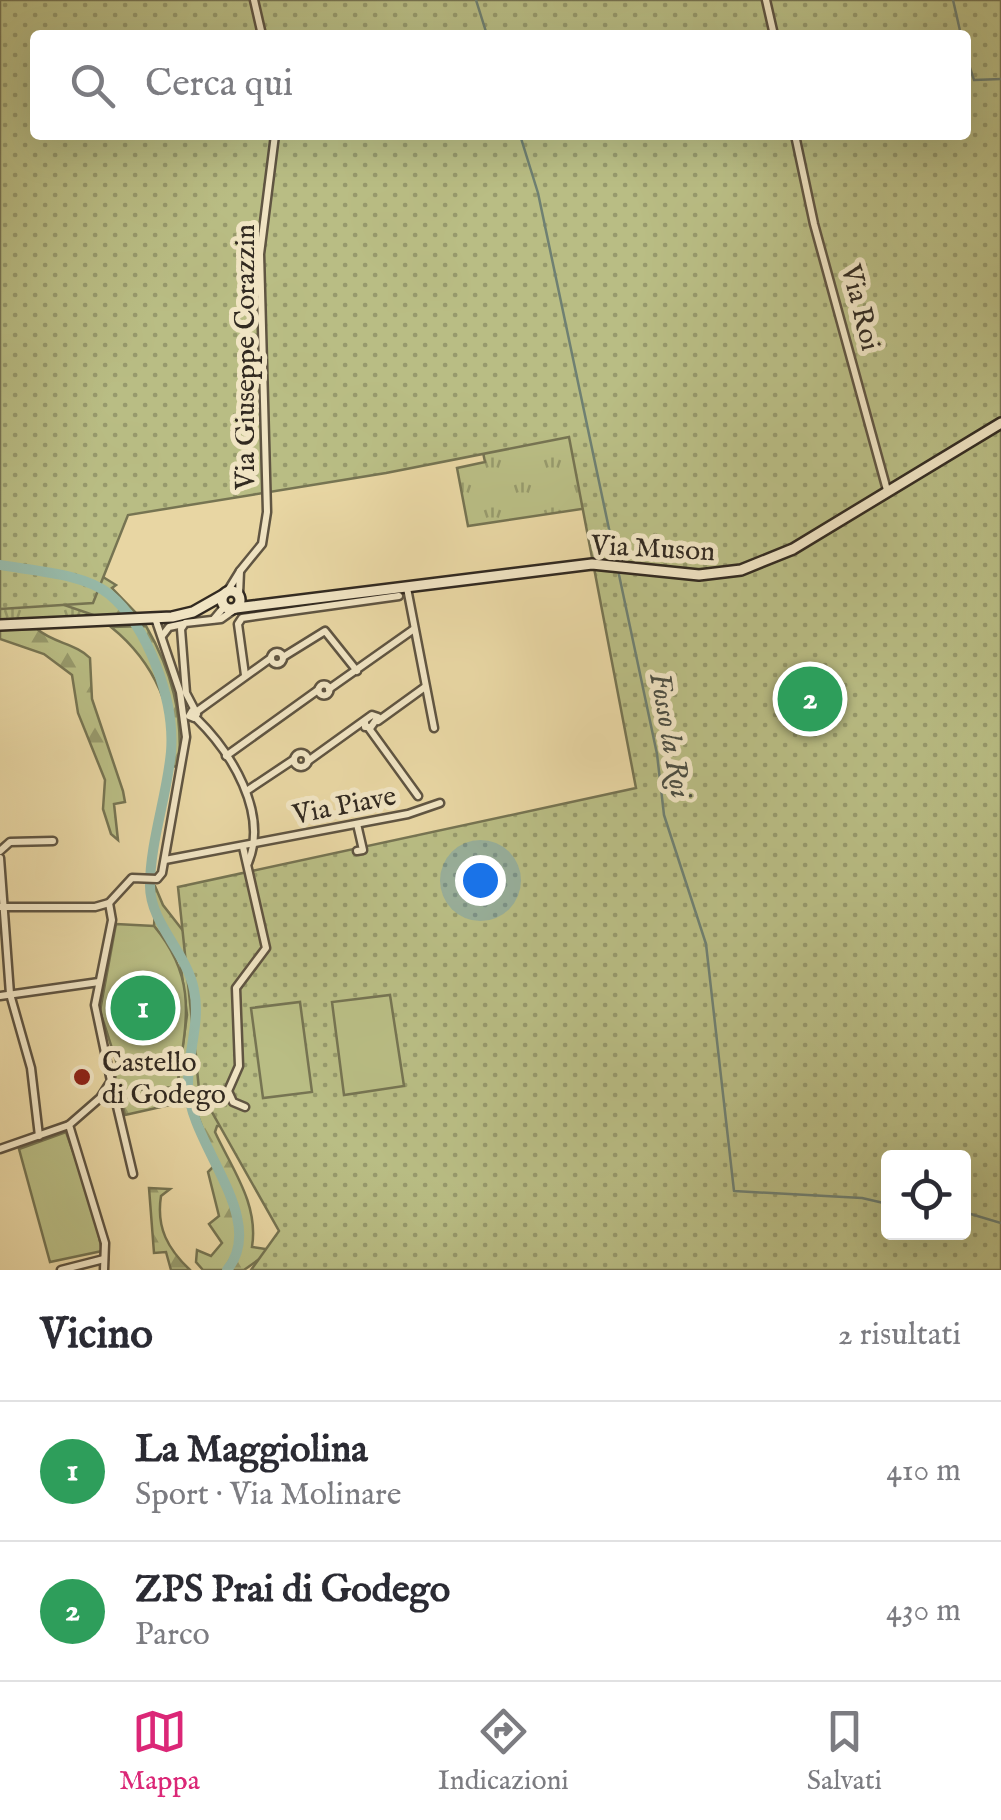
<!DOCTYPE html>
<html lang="it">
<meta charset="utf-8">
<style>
body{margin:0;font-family:"IM FELL English",serif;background:#f7f7f7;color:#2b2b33}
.controls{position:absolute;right:30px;bottom:30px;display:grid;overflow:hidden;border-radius:10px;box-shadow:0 10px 40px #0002}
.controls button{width:90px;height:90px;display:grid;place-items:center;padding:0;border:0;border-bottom:2px solid #e1e1e2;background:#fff;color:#2b2b33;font:50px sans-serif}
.you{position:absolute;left:480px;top:880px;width:35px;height:35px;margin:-25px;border:8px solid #fff;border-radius:50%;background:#1a73e8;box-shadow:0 0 0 15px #1a73e833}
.badge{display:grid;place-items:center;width:65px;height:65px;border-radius:50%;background:#db2777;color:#fff;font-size:32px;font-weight:700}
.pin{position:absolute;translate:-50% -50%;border:5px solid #fff;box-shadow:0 2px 10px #0006}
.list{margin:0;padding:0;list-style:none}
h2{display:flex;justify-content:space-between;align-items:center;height:130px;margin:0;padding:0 40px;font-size:42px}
h2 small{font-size:32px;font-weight:400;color:#7c7c81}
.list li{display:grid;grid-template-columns:65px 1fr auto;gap:30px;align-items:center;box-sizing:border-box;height:140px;padding:0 40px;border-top:2px solid #e1e1e2}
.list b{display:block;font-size:38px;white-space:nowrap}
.list p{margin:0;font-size:32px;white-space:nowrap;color:#7c7c81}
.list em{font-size:32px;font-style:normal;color:#7c7c81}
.icon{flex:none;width:55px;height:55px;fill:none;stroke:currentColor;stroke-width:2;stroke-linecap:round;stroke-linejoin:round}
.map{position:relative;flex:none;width:1001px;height:1270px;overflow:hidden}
.search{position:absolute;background:#fff;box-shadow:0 10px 40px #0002;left:30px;right:30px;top:30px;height:110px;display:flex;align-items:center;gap:25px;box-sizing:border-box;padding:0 35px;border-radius:10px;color:#7c7c81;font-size:38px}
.sheet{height:410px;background:#fff}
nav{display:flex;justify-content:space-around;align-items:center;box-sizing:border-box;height:140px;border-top:2px solid #e1e1e2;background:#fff;font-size:28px;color:#7c7c81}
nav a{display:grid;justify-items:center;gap:5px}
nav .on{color:#db2777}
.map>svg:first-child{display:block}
.grass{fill:url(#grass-tufts);stroke:#767452;stroke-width:2.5}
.forest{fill:url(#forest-firs);stroke:#767452;stroke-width:2.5}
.park{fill:url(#park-dots);stroke:#767452;stroke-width:2.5;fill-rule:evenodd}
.pitch{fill:#b9bd84;stroke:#767452;stroke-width:2.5}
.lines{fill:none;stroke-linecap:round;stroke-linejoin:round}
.stream{stroke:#6f8072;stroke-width:2.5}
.river{stroke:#97b9a8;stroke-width:10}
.minor-casing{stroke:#605542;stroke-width:11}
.secondary-casing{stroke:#322a21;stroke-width:14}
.minor{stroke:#f0e4c3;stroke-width:6}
.secondary{stroke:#f0e4c3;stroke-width:9}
.poi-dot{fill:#8f2418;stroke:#f0e4c3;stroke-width:4}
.labels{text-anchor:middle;stroke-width:10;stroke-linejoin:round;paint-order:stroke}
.street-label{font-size:28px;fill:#322a21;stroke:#f0e4c3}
.poi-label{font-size:28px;fill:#322a21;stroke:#f0e4c3;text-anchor:start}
.water-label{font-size:30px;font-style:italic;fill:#4b4e43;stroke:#f0e4c3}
</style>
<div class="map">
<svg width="1001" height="1270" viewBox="0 0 1001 1270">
<defs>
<pattern id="grass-tufts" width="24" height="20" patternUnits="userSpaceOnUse" patternTransform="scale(2.5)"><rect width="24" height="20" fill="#b9bd84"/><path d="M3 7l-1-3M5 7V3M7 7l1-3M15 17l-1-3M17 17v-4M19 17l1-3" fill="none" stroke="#979a6c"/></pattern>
<pattern id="forest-firs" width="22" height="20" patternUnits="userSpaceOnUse" patternTransform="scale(2.5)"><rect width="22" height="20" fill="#b9bd84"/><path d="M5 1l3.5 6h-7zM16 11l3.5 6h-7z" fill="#979a6c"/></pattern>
<pattern id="park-dots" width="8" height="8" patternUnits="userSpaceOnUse" patternTransform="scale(2.5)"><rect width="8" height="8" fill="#b9bd84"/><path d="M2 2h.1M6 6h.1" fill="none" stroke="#979a6c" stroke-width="1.8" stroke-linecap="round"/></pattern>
</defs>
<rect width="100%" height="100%" fill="#e8d6a3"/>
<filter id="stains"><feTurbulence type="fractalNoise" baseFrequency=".002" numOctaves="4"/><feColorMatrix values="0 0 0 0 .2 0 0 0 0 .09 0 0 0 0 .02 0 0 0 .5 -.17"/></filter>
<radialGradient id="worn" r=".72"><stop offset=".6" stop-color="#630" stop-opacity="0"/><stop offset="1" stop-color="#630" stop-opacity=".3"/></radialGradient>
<g class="grass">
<path d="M546 312 595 507 468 526 457 468 485 462 460 341Z"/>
<path d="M0 578 99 617 0 620Z"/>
</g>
<g class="forest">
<path d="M0 546 85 566 116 585 112 588 139 616 99 617 35 595Z"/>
<path d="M146 626C172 671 183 714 179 766L168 767C181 715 152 660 111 627Z"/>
<path d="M37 629C53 643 77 644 90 658L92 699 123 791 125 802 114 804 118 840 111 834 103 809 105 780 78 713 72 675 44 654 0 639V630Z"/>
<path d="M147 884 155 886 163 905 184 932 232 1126H217L215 1132C232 1169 259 1204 252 1247L272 1250 244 1270H203L196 1262 197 1250 211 1256 222 1243 209 1224 219 1216 208 1172 216 1164 192 1100 125 1115 119 1091 177 1087 187 1015 180 960 154 926 155 910Z"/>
<path d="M149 1188 170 1189 161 1196C156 1228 168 1249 190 1270H171L166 1252 154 1253Z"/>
</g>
<path class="park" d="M0 0H1001V1270H251L279 1231 199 1089 178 887 636 788 569 437 386 473 128 515 93 603 0 609ZM35 35H966V135H35ZM888 1158H964V1232H888Z"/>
<g class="pitch">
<path d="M116 924 154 926C199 980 186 1022 177 1087L114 1091 117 1064 100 1011Z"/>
<path d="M390 995 404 1086 344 1095 332 1002Z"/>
<path d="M300 1002 312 1092 263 1098 251 1008Z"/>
<path d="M66 1132 93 1208 102 1251 50 1262 19 1149Z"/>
</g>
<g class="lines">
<g class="stream">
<path d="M476 0 487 35"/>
<path d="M953 0 961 35"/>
<path d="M966 56 974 80 1001 79"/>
<path d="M520 135 538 193 616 562"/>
<path d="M618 570 657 754 664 815 706 944 734 1191 862 1198 888 1204"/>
<path d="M964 1212 1001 1223"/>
</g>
<path class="river" d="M0 565C32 571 83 573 109 594 149 627 175 702 171 752 167 796 150 842 150 886 150 923 187 953 194 990 201 1022 187 1054 188 1087 190 1145 269 1219 227 1270"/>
<defs>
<g id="minor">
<path d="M254 0 262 35"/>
<path d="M766 0 774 35"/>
<path d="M795 135 814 224 887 490"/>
<path d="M240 571 262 544 267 512 260 254 275 135"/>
<path d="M407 588 434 728"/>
<path d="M227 592 240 571 239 595"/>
<path d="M214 619 224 607"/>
<path d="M162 636 169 627 183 624"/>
<circle cx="277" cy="658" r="6"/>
<path d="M283 657 325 631 357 671"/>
<path d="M245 675 238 624 242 618 399 596"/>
<circle cx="324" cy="690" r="5.5"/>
<path d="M329 689 414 629"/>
<path d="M192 711 189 716 194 718 197 714 186 693 181 629 185 623 221 619 235 609"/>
<path d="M196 712 271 658"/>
<path d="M196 718C231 752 269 813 248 863"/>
<path d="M378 721 425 687"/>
<path d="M368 727 418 796"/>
<circle cx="301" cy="760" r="7"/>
<path d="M226 756 318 690"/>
<path d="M308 761 372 715 378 717 371 727H365V721"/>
<path d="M248 790 293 760"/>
<path d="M357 824 363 850 357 851"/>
<path d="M243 847 266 948 236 988 239 1066 228 1091 233 1102 245 1107"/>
<path d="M0 851 10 842 53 841"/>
<path d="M0 858 10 994 31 1068 39 1136"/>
<path d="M165 860 408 814 440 803"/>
<path d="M0 907H95L109 903 132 878 157 879 162 873 186 737 180 692 155 618"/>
<path d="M0 996 99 982"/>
<path d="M106 1091 115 1098 133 1174"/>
<path d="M0 1149 69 1125"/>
<path d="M61 1270 104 1259"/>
<path d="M104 1270 105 1243 69 1125 100 1098 111 1081 95 1005 112 920 109 903"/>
</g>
<g id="secondary">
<circle cx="231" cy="600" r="9"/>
<path d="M236 608 592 564 699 575 741 570 793 549 1001 423"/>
<path d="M0 625 172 617 193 612 223 595"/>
</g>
</defs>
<use href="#minor" class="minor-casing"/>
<use href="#secondary" class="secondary-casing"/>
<use href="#minor" class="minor"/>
<use href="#secondary" class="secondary"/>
</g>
<circle class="poi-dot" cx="82" cy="1077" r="10"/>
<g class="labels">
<g class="street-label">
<text transform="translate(862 307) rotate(76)" y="10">Via Roi</text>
<text transform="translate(244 357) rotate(-90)" y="10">Via Giuseppe Corazzin</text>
<text transform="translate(653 547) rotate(3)" y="10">Via Muson</text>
<text transform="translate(344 804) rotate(-11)" y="10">Via Piave</text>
</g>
<g class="poi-label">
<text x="102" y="1071">Castello<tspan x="102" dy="32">di Godego</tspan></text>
</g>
<g class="water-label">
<text transform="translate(671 735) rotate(80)" y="10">Fosso la Roi</text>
</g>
</g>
<rect width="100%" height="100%" filter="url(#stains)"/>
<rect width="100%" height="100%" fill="url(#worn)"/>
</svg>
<div class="controls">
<button><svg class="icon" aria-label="locate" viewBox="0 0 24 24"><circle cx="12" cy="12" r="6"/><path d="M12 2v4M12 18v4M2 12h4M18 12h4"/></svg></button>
</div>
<div class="you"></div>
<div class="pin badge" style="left:143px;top:1008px;background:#2e9e5b">1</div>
<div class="pin badge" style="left:810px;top:699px;background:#2e9e5b">2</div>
<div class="search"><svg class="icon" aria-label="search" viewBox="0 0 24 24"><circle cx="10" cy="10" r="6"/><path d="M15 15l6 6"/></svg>Cerca qui</div>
</div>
<section class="sheet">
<h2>Vicino<small>2 risultati</small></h2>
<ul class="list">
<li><span class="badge" style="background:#2e9e5b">1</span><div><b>La Maggiolina</b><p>Sport · Via Molinare</p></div><em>410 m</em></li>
<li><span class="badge" style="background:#2e9e5b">2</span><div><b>ZPS Prai di Godego</b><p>Parco</p></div><em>430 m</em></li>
</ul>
</section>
<nav>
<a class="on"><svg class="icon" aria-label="map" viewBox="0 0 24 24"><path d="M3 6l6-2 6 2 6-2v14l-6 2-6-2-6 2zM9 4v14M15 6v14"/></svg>Mappa</a>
<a><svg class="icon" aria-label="directions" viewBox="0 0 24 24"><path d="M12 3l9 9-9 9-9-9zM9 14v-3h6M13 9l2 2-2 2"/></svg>Indicazioni</a>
<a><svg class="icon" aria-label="saved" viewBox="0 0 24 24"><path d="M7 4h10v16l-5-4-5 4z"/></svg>Salvati</a>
</nav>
